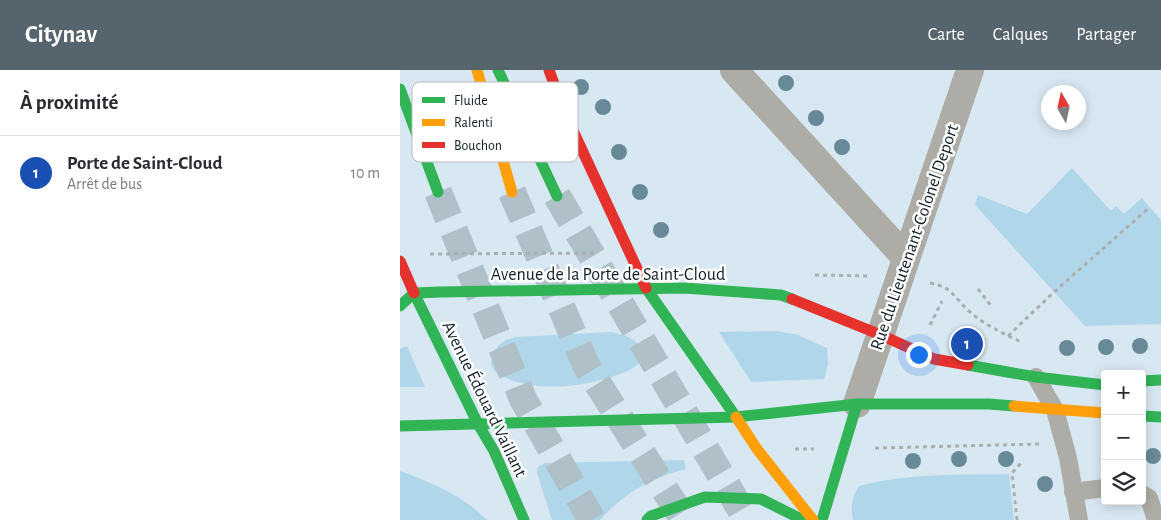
<!DOCTYPE html>
<html lang="fr">
<meta charset="utf-8">
<style>
body{margin:0;font-family:"Alegreya Sans",sans-serif;background:#f7f7f7;color:#2b2b33}
.controls{position:absolute;right:15px;bottom:15px;display:grid;overflow:hidden;border-radius:5px;box-shadow:0 2px 12px #0003}
.controls button{width:45px;height:45px;display:grid;place-items:center;padding:0;border:0;border-bottom:1px solid #e1e1e2;background:#fff;color:#2b2b33;font:25px sans-serif}
.compass{position:absolute;left:641px;top:15px;width:45px;height:45px;border-radius:50%;background:#fff;box-shadow:0 2px 12px #0003;rotate:351deg}
.you{position:absolute;left:518px;top:284px;width:18px;height:18px;margin:-12px;border:4px solid #fff;border-radius:50%;background:#1a73e8;box-shadow:0 0 0 8px #1a73e833}
.badge{display:grid;place-items:center;width:32px;height:32px;border-radius:50%;background:#56656d;color:#fff;font-size:16px;font-weight:700}
.pin{position:absolute;translate:-50% -50%;border:2px solid #fff;box-shadow:0 1px 5px #0006}
.list{margin:0;padding:0;list-style:none}
h2{display:flex;justify-content:space-between;align-items:center;height:65px;margin:0;padding:0 20px;font-size:21px}
h2 small{font-size:16px;font-weight:400;color:#7c7c81}
.list li{display:grid;grid-template-columns:32px 1fr auto;gap:15px;align-items:center;box-sizing:border-box;height:75px;padding:0 20px;border-top:1px solid #e1e1e2}
.list b{display:block;font-size:19px;white-space:nowrap}
.list p{margin:0;font-size:16px;white-space:nowrap;color:#7c7c81}
.list em{font-size:16px;font-style:normal;color:#7c7c81}
.icon{flex:none;width:28px;height:28px;fill:none;stroke:currentColor;stroke-width:2;stroke-linecap:round;stroke-linejoin:round}
.map{position:relative;flex:none;width:761px;height:450px;overflow:hidden}
header{display:flex;align-items:center;gap:30px;box-sizing:border-box;height:70px;padding:0 25px;background:#56656d;color:#fff}
header strong{font-size:24px}
nav{display:flex;gap:28px;margin-inline-start:auto;font-size:18px}
main{display:flex}
aside{flex:1;background:#fff}
.map>svg:first-child{display:block}
.green{fill:#b0d6e9}
.lines{fill:none;stroke-linecap:round;stroke-linejoin:round}
.highway-tunnel{stroke:#b0c0c9;stroke-width:28;stroke-dasharray:28 14;stroke-linecap:butt}
.path{stroke:#aaaead;stroke-width:3;stroke-dasharray:4 4;stroke-linecap:butt}
.lane{stroke:#adaca6;stroke-width:18}
.street{stroke:#adaca6;stroke-width:28}
.fast{stroke:#30b455;stroke-width:11}
.slow{stroke:#ff9f0a;stroke-width:11}
.jam{stroke:#e5322d;stroke-width:11}
.tree{fill:#688997}
.labels{text-anchor:middle;stroke-width:5;stroke-linejoin:round;paint-order:stroke}
.street-label{font-size:18px;fill:#101f25;stroke:#fff}
.key{fill:#fff;stroke:#b7bcbe;stroke-width:1}
.key-label{font-size:14px;fill:#101f25}
</style>
<header>
<strong>Citynav</strong>
<nav><a>Carte</a><a>Calques</a><a>Partager</a></nav>
</header>
<main>
<aside>
<h2>À proximité<small></small></h2>
<ul class="list">
<li><span class="badge" style="background:#1a4fb4">1</span><div><b>Porte de Saint-Cloud</b><p>Arrêt de bus</p></div><em>10 m</em></li>
</ul>
</aside>
<div class="map">
<svg width="761" height="450" viewBox="0 0 761 450">
<rect width="100%" height="100%" fill="#d8e8f2"/>
<g class="green">
<path d="M672 98 711 141 716 136 724 144 742 128 761 150V254L685 256 575 135 578 125 627 144Z"/>
<path d="M376 261 398 265 427 278 428 294 424 309 351 312 319 262Z"/>
<path d="M211 262C223 265 242 268 241 285 241 297 226 302 217 305 189 315 155 320 126 314 117 312 102 308 95 301 86 291 94 278 103 272 107 269 113 268 117 267Z"/>
<path d="M7 276 25 317H0V279Z"/>
<path d="M284 390 286 399C251 408 225 422 200 450H152L137 403 138 397 145 393Z"/>
<path d="M0 401C33 413 62 425 87 450H0Z"/>
<path d="M609 404 614 450H453C450 437 452 427 459 416 507 403 559 405 609 404Z"/>
</g>
<g class="lines">
<g class="highway-tunnel">
<path d="M38 122 123 329 192 450"/>
<path d="M112 122 186 295 284 450"/>
<path d="M157 126 347 450"/>
</g>
<g class="path">
<path d="M30 184 196 183"/>
<path d="M415 205 469 206"/>
<path d="M530 213C553 217 554 228 570 242 584 255 605 264 621 272"/>
<path d="M578 219 592 237"/>
<path d="M530 255 542 231"/>
<path d="M608 266 654 222 750 137"/>
<path d="M475 378 639 374"/>
<path d="M395 379H414"/>
<path d="M617 450 612 403 623 391"/>
</g>
<g class="lane">
<path d="M636 307 655 340 668 388 679 450"/>
<path d="M673 422 705 418"/>
<path d="M742 424 749 428 756 450"/>
</g>
<g class="street">
<path d="M334 0 506 188"/>
<path d="M457 334 570 0"/>
</g>
<g class="fast">
<path d="M98 0 157 126"/>
<path d="M0 19 38 122"/>
<path d="M246 218 336 347"/>
<path d="M14 223 78 354 94 381 124 450"/>
<path d="M0 236 14 223 41 222 284 218 381 225 392 229"/>
<path d="M568 295 636 307 705 315"/>
<path d="M742 311 761 310"/>
<path d="M742 346 761 347"/>
<path d="M0 356 336 347 457 334H589L614 336"/>
<path d="M247 450 251 446 305 427 361 429 403 450"/>
<path d="M422 450 457 334"/>
</g>
<g class="slow">
<path d="M77 0 112 122"/>
<path d="M614 336 705 343"/>
<path d="M336 347 357 379 413 450"/>
</g>
<g class="jam">
<path d="M149 0 164 41 246 218"/>
<path d="M0 191 14 223"/>
<path d="M392 229 481 265 534 289 568 295"/>
</g>
</g>
<g class="tree">
<circle cx="386" cy="13" r="8"/>
<circle cx="181" cy="17" r="8"/>
<circle cx="203" cy="37" r="8"/>
<circle cx="416" cy="48" r="8"/>
<circle cx="442" cy="77" r="8"/>
<circle cx="219" cy="82" r="8"/>
<circle cx="240" cy="122" r="8"/>
<circle cx="261" cy="160" r="8"/>
<circle cx="740" cy="276" r="8"/>
<circle cx="706" cy="277" r="8"/>
<circle cx="667" cy="278" r="8"/>
<circle cx="753" cy="386" r="8"/>
<circle cx="559" cy="389" r="8"/>
<circle cx="606" cy="389" r="8"/>
<circle cx="513" cy="391" r="8"/>
<circle cx="645" cy="414" r="8"/>
</g>
<g class="labels">
<g class="street-label">
<text transform="translate(514 167) rotate(-71)" y="6">Rue du Lieutenant-Colonel Deport</text>
<text x="208" y="210">Avenue de la Porte de Saint-Cloud</text>
<text transform="translate(85 329) rotate(64)" y="6">Avenue Édouard Vaillant</text>
</g>
</g>
<rect x="12" y="12" width="166" height="80" rx="8" class="key"/>
<rect x="22" y="27" width="23" height="6" fill="#30b455"/>
<rect x="22" y="49" width="23" height="7" fill="#ff9f0a"/>
<rect x="22" y="72" width="23" height="6" fill="#e5322d"/>
<g class="key-label">
<text x="54" y="35">Fluide</text>
<text x="54" y="57">Ralenti</text>
<text x="54" y="80">Bouchon</text>
</g>
</svg>
<div class="controls">
<button>+</button>
<button>−</button>
<button><svg class="icon" aria-label="layers" viewBox="0 0 24 24"><path d="M12 4l9 5-9 5-9-5zM3 14l9 5 9-5"/></svg></button>
</div>
<svg class="compass" viewBox="-18 -18 36 36"><path d="M0-13l5 13h-10z" fill="#e53935"/><path d="M0 13l5-13h-10z" fill="#7c7c81"/></svg>
<div class="you"></div>
<div class="pin badge" style="left:567px;top:274px;background:#1a4fb4">1</div>
</div>
</main>
